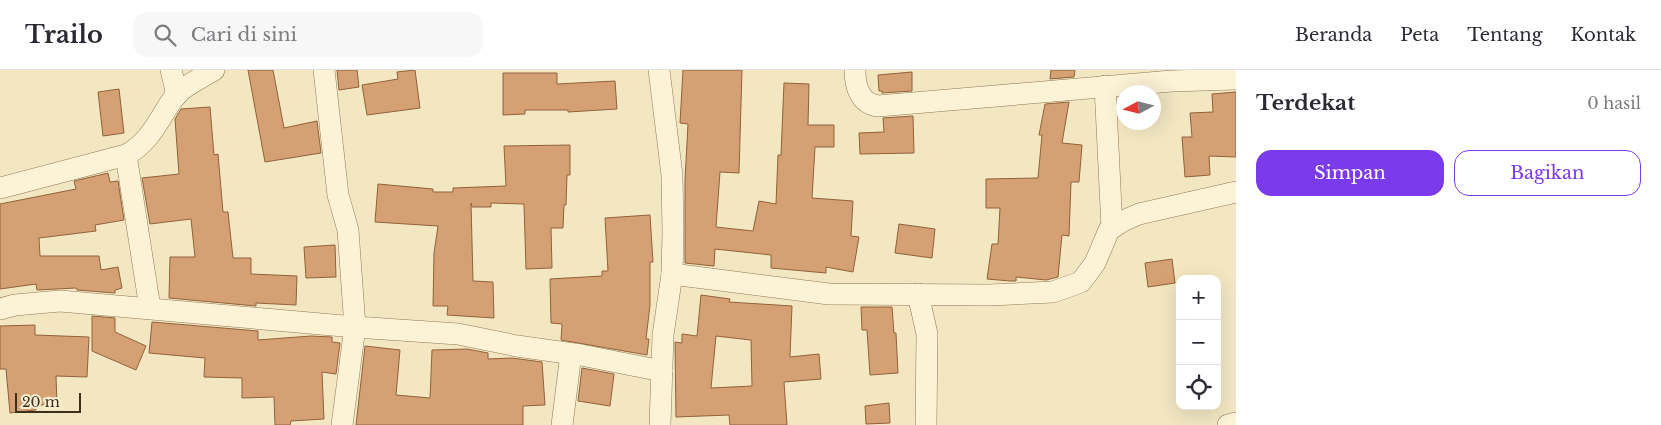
<!DOCTYPE html>
<html lang="id">
<meta charset="utf-8">
<style>
body{margin:0;font-family:"Libre Baskerville",serif;background:#f7f7f7;color:#2b2b33}
.controls{position:absolute;right:15px;bottom:15px;display:grid;overflow:hidden;border-radius:10px;box-shadow:0 5px 20px #0002}
.controls button{width:45px;height:45px;display:grid;place-items:center;padding:0;border:0;border-bottom:1px solid #e1e1e2;background:#fff;color:#2b2b33;font:25px sans-serif}
.compass{position:absolute;left:1116px;top:15px;width:45px;height:45px;border-radius:50%;background:#fff;box-shadow:0 5px 20px #0002;rotate:263deg}
.scale{position:absolute;left:15px;bottom:12px;width:66px;box-sizing:border-box;padding-left:5px;border:2px solid #3d2e1d;border-top:0;font-size:14px;line-height:18px;white-space:nowrap;color:#3d2e1d;-webkit-text-stroke:4px #f9f0d3;paint-order:stroke}
.list{margin:0;padding:0;list-style:none}
h2{display:flex;justify-content:space-between;align-items:center;height:65px;margin:0;padding:0 20px;font-size:21px}
h2 small{font-size:16px;font-weight:400;color:#7c7c81}
.actions{display:flex;gap:10px;padding:15px 20px}
.actions a{flex:1;padding:11px 0;border:1px solid #7c3aed;border-radius:15px;text-align:center;font-size:18px;color:#7c3aed}
.actions .main{background:#7c3aed;color:#fff}
.icon{flex:none;width:28px;height:28px;fill:none;stroke:currentColor;stroke-width:2;stroke-linecap:round;stroke-linejoin:round}
.map{position:relative;flex:none;width:1236px;height:355px;overflow:hidden}
header{display:flex;align-items:center;gap:30px;box-sizing:border-box;height:70px;padding:0 25px;background:#fff;border-bottom:1px solid #e1e1e2}
header strong{font-size:24px}
nav{display:flex;gap:28px;margin-inline-start:auto;font-size:18px}
.search{width:350px;height:45px;background:#f7f7f7;display:flex;align-items:center;gap:12px;box-sizing:border-box;padding:0 18px;border-radius:15px;color:#7c7c81;font-size:19px}
main{display:flex}
aside{flex:1;background:#fff}
.map>svg:first-child{display:block}
.building{fill:#d5a174;stroke:#91613a;fill-rule:evenodd}
.lines{fill:none;stroke-linecap:round;stroke-linejoin:round}
.minor-casing{stroke:#8f7857;stroke-width:22}
.minor{stroke:#fcf3d6;stroke-width:21}
</style>
<header>
<strong>Trailo</strong>
<div class="search"><svg class="icon" aria-label="search" viewBox="0 0 24 24"><circle cx="10" cy="10" r="6"/><path d="M15 15l6 6"/></svg>Cari di sini</div>
<nav><a>Beranda</a><a>Peta</a><a>Tentang</a><a>Kontak</a></nav>
</header>
<main>
<div class="map">
<svg width="1236" height="355" viewBox="0 0 1236 355">
<rect width="100%" height="100%" fill="#f3e7c2"/>
<g class="building">
<path d="M248 0H273L284 58 317 51 321 83 265 92Z"/>
<path d="M337 0H357L359 17 339 20Z"/>
<path d="M415 0 420 38 367 45 362 15 398 9 397 2Z"/>
<path d="M683 0H742L739 103 720 102 716 157 753 161 759 131 776 134 778 85H781L784 13 809 14 808 55H834V77H815L812 128 853 131 851 166 859 167 853 202 826 197V203L771 198V185L715 179 714 196 685 193V110L688 54 680 53Z"/>
<path d="M1051 0H1075L1074 7 1050 9Z"/>
<path d="M912 2V21L882 23V21H879L878 5Z"/>
<path d="M503 3H557V14L615 11 617 39 568 42V40H525V44L503 45Z"/>
<path d="M119 19 124 63 103 66 98 22Z"/>
<path d="M1236 22V87L1209 86 1210 105 1185 107 1182 67H1192L1190 43 1213 42 1212 24Z"/>
<path d="M1069 32 1062 73 1082 75 1079 112H1071L1069 166 1062 165 1058 207 1046 210 1016 207V211H1010L987 209 992 174H998L1000 138H986V109L1038 108 1042 65H1039L1045 34Z"/>
<path d="M210 37 214 85 218 84 223 142H228L233 188H251V204L297 206 296 235 256 233V236L169 228 170 187H195L191 149 150 154 142 108 179 104 175 49 181 39Z"/>
<path d="M913 46 914 83 860 84 859 63 884 62 883 48Z"/>
<path d="M570 75V105H567L566 135H564L563 158H551L552 198 526 199 524 134 491 133V137H472L471 133 473 211 493 212 494 248 447 245 448 236H433L434 183 438 156 375 152 378 114 433 119V122H453V118L506 116 504 76Z"/>
<path d="M108 103 110 112 118 111 124 150 95 155 96 161 39 168 40 186H99L101 200 118 197 122 218 115 220V223L77 220 76 218 37 220 36 214 0 219V134L76 119 74 111Z"/>
<path d="M650 145 653 192H650V235L646 269H649L647 285 561 270 562 254 551 253 550 209 602 206V201H608L605 148Z"/>
<path d="M899 154 935 159 932 188 895 183Z"/>
<path d="M335 175 336 207 306 208 304 177Z"/>
<path d="M1172 189 1175 213 1148 217 1145 193Z"/>
<path d="M701 225 730 229 729 232 792 236 790 287 819 284 821 309 784 312 787 355H730L729 345 676 347 675 272 682 273V264L697 266ZM716 266 751 270 752 316 711 318Z"/>
<path d="M861 237H892L894 263H896L898 303 870 305 867 260H862Z"/>
<path d="M92 246 115 248V262L146 276 136 300 92 281Z"/>
<path d="M152 252 258 261V270L311 266 332 267V272L340 273 336 304 322 302 324 349 291 351 290 355H275L274 327 242 328V308L204 307 205 288 149 283Z"/>
<path d="M35 255V265L89 267 87 307 56 306 57 335H35L36 340 10 343 6 299H0V256Z"/>
<path d="M365 276 400 280 396 325 430 328 432 280 467 279 488 283V289L512 288 542 292 545 335 523 336V355H356Z"/>
<path d="M582 298 614 304 610 336 578 331Z"/>
<path d="M889 333 890 353 866 354 865 336Z"/>
</g>
<g class="lines">
<defs>
<g id="minor">
<path d="M171 0 177 25"/>
<path d="M659 0 672 105 673 162 672 204 663 265 660 355"/>
<path d="M855 0C855 16 860 34 878 36L1172 11 1236 9"/>
<path d="M1105 16 1112 158"/>
<path d="M126 85 150 238"/>
<path d="M0 118 126 85C151 72 159 48 175 26 182 17 203 7 214 0"/>
<path d="M672 204 829 224 989 225 1053 222 1081 212 1095 193 1109 160 1123 151 1139 144 1236 122"/>
<path d="M918 224 927 264 926 355"/>
<path d="M0 239 15 235 60 231 355 257 348 160 338 125 324 0"/>
<path d="M342 355 355 257 458 264 517 276 581 285 662 301"/>
<path d="M562 355 571 284"/>
<path d="M1228 355 1236 353"/>
</g>
</defs>
<use href="#minor" class="minor-casing"/>
<use href="#minor" class="minor"/>
</g>
</svg>
<div class="controls">
<button>+</button>
<button>−</button>
<button><svg class="icon" aria-label="locate" viewBox="0 0 24 24"><circle cx="12" cy="12" r="6"/><path d="M12 2v4M12 18v4M2 12h4M18 12h4"/></svg></button>
</div>
<svg class="compass" viewBox="-18 -18 36 36"><path d="M0-13l5 13h-10z" fill="#e53935"/><path d="M0 13l5-13h-10z" fill="#7c7c81"/></svg>
<div class="scale">20 m</div>
</div>
<aside>
<h2>Terdekat<small>0 hasil</small></h2>
<ul class="list">
</ul>
<div class="actions"><a class="main">Simpan</a><a>Bagikan</a></div>
</aside>
</main>
